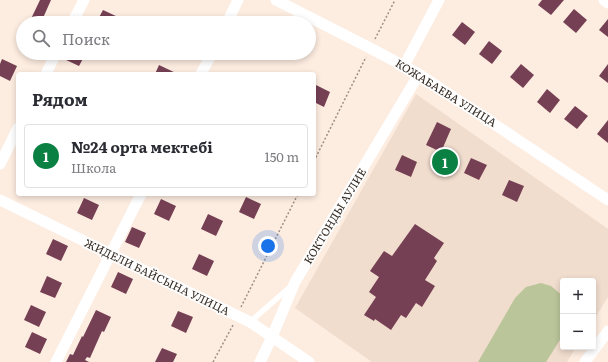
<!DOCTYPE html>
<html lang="ru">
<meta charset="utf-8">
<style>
body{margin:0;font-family:Literata,serif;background:#f2f2f3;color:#2b2b33}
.controls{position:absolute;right:12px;bottom:12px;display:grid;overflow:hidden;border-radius:4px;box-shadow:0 2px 6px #0003}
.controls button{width:36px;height:36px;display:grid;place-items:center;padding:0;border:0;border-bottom:1px solid #e1e1e2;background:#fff;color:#2b2b33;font:20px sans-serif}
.you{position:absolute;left:268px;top:246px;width:14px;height:14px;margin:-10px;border:3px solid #fff;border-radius:50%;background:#1a73e8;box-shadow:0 0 0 6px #1a73e833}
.badge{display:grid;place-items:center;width:26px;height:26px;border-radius:50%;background:#0b8043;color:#fff;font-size:13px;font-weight:700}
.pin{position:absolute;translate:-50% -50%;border:2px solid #fff;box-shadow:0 1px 4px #0006}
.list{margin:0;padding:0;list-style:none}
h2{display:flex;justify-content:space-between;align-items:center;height:52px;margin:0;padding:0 16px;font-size:17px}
h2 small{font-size:13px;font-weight:400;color:#7c7c81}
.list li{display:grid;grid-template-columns:26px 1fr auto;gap:12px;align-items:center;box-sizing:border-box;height:64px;margin:0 8px 8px;padding:0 8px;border:1px solid #e1e1e2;border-radius:4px}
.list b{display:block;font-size:15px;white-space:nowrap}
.list p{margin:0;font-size:13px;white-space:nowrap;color:#7c7c81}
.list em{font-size:13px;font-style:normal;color:#7c7c81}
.icon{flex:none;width:22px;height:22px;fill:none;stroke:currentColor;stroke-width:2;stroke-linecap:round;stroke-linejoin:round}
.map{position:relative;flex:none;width:608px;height:362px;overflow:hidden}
.search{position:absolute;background:#fff;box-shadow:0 2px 6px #0003;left:16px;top:16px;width:300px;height:44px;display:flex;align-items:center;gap:10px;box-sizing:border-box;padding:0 14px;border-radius:22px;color:#7c7c81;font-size:15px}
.panel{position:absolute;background:#fff;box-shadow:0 2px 6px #0003;left:16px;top:72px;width:300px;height:124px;border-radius:4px}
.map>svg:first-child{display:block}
.education{fill:#f1ddce}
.green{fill:#bbc59a}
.building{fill:#764054}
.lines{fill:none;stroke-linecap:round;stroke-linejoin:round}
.path{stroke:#9d8f85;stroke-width:1.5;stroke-dasharray:2 2;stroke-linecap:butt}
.lane{stroke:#fff;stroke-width:5.5}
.street{stroke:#fff;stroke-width:11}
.labels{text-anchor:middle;stroke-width:4;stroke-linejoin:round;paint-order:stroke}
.street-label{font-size:11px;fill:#332921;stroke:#fdfdfd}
</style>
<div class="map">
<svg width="608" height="362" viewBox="0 0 608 362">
<rect width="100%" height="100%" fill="#fdece0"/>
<path class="education" d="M416 94 608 229V297L593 321V281H563V347H576L567 362H372L295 308Z"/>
<path class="green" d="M541 283 551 286 563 296V335L546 362H478L515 298 526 287Z"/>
<g class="building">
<path d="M40 0H51L43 18 55 23H29Z"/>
<path d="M542 0H564L551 15 538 5Z"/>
<path d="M574 9 587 20 576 33 563 22Z"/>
<path d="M103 10 118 17 115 23H96Z"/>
<path d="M608 19V37L599 30Z"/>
<path d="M462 22 475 32 465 45 452 35Z"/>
<path d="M489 41 502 51 492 64 479 54Z"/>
<path d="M67 53H86L79 66 64 59Z"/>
<path d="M2 59 17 66 10 81 0 76V64Z"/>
<path d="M521 64 534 75 523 88 510 77Z"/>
<path d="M608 64V83L599 76Z"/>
<path d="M159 65 178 74H155Z"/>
<path d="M314 84 330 92 324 107 314 102Z"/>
<path d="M547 89 560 100 550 113 537 102Z"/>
<path d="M575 106 588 116 577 129 564 119Z"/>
<path d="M608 120V143L597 134Z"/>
<path d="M437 122 451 129 441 152 426 145Z"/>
<path d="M402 155 417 162 411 177 395 170Z"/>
<path d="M471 158 487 165 479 180 464 173Z"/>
<path d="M509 180 524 186 517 202 502 195Z"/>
<path d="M246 197 261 204 254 219 239 212Z"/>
<path d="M84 198 99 205 92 220 77 213Z"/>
<path d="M161 199 176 206 169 221 154 214Z"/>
<path d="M208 214 223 221 216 236 201 229Z"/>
<path d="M415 224 444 243 434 258 437 261 425 280 435 286 422 307 416 303 406 318 401 315 391 330 375 319 374 321 364 315 376 297 369 292 379 277 370 271 384 251 392 256Z"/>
<path d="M132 227 146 233 139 248 125 242Z"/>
<path d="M53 239 68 246 61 261 46 254Z"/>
<path d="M199 254 214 261 207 276 192 269Z"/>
<path d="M118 272 133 279 126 294 111 287Z"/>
<path d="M47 276 62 283 55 298 40 292Z"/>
<path d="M31 305 46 312 39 327 24 320Z"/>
<path d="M96 310 111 317 104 332 102 331 90 358 87 357 85 360 89 362H66L70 354 73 355 82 336 83 337Z"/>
<path d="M178 311 193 317 186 333 171 326Z"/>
<path d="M32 332 47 339 40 354 25 347Z"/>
<path d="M162 348 177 354 173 362H155Z"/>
</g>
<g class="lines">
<g class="path">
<path d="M375 39 395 0"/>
<path d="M314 161 366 57"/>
<path d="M241 307 298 194"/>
<path d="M213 362 233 325"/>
</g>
<path class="lane" d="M250 322 290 287"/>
<g class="street">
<path d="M276 0 370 48 419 74 608 200"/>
<path d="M604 0 608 3"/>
<path d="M72 23 84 0"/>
<path d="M227 23 238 0"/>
<path d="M404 66 439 0"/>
<path d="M46 74 56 53"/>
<path d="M201 74 212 53"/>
<path d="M0 164 18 128"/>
<path d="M0 200 250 322 309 362"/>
<path d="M56 362 141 194"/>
<path d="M260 362 272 337 295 282 419 74"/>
<path d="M585 362 608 331"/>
</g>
</g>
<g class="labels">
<g class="street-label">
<text transform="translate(446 93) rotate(32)" y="4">КОЖАБАЕВА УЛИЦА</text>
<text transform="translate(335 216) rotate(-59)" y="4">КОКТОНДЫ АУЛИЕ</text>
<text transform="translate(157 277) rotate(26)" y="4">ЖИДЕЛИ БАЙСЫНА УЛИЦА</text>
</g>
</g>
</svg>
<div class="controls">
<button>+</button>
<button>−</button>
</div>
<div class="you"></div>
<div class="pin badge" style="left:445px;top:162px">1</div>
<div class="search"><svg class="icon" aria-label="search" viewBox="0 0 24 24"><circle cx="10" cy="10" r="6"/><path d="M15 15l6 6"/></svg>Поиск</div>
<section class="panel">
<h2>Рядом<small></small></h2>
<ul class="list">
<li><span class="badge">1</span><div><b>№24 орта мектебі</b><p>Школа</p></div><em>150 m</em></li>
</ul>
</section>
</div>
